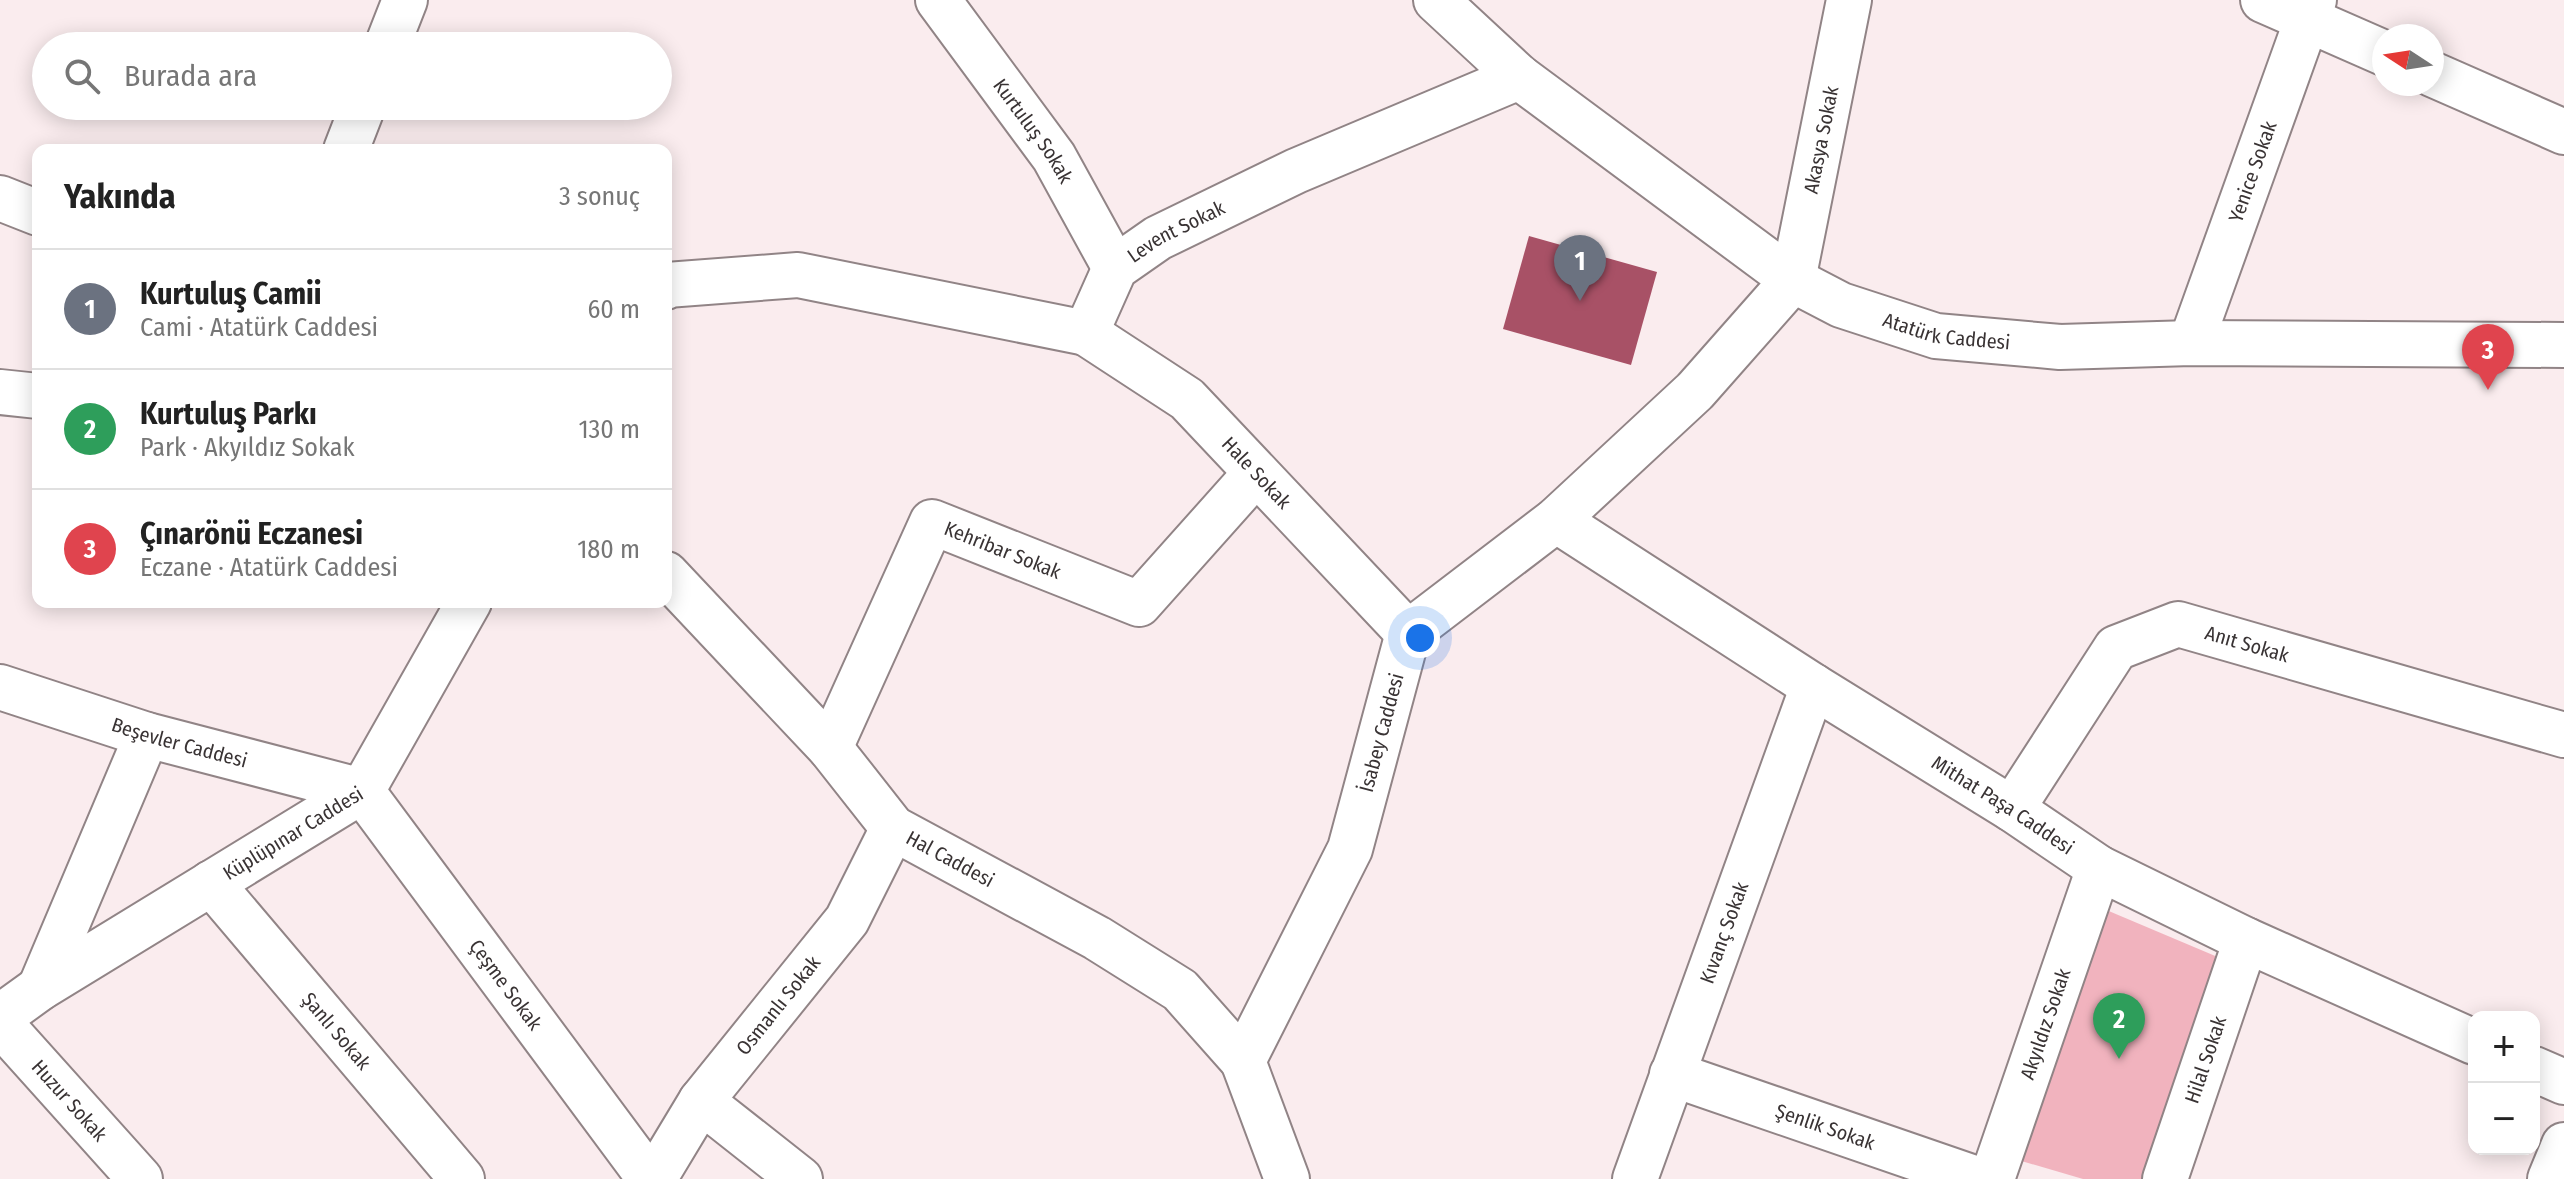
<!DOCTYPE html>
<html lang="tr">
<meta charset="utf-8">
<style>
body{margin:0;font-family:"Fira Sans Condensed",sans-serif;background:#f6f6f6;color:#222}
.controls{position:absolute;right:24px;bottom:24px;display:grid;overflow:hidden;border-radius:16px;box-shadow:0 4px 20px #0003}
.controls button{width:72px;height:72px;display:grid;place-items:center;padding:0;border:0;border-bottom:2px solid #e0e0e0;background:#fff;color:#222;font:40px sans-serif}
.compass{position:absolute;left:2372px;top:24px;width:72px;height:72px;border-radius:50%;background:#fff;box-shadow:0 4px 20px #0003;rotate:282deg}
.you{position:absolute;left:1420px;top:638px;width:28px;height:28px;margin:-20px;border:6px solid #fff;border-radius:50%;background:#1a73e8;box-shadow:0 0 0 12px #1a73e833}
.badge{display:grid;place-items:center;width:52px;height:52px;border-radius:50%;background:#2563eb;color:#fff;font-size:26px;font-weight:700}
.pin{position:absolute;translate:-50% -66px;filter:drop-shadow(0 2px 4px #0008)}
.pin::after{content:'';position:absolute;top:42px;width:28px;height:24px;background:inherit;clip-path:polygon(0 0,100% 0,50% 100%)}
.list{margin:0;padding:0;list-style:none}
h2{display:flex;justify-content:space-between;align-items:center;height:104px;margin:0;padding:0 32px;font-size:34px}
h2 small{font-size:26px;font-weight:400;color:#767676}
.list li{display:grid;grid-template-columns:52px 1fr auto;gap:24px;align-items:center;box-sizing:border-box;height:120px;padding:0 32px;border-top:2px solid #e0e0e0}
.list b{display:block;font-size:30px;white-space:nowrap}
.list p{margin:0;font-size:26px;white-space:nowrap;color:#767676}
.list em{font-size:26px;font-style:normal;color:#767676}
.icon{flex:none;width:44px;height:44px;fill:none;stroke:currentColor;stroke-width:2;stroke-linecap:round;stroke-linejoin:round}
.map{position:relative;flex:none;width:2564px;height:1179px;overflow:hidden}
.search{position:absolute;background:#fff;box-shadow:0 4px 20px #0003;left:32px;top:32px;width:640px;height:88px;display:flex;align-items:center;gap:20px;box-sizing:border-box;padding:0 28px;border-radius:44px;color:#767676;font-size:30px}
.panel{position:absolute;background:#fff;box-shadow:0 4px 20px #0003;left:32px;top:144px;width:640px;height:464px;border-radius:16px}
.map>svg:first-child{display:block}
.green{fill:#f1b3be}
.building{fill:#a85166}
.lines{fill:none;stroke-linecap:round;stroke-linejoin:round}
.minor-casing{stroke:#918486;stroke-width:48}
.major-casing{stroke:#918486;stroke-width:48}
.minor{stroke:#fff;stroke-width:44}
.major{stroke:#fff;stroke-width:44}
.labels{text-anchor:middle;stroke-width:8;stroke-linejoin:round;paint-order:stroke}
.street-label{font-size:20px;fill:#393334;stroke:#faecee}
</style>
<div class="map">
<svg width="2564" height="1179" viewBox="0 0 2564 1179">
<rect width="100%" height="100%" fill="#faecee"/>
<path class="green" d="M2104 909 2220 958 2143 1179H2083L2018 1160Z"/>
<path class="building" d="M1529 236 1657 272 1631 365 1503 329Z"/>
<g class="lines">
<defs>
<g id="minor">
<path id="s1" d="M938 0 1054 157 1115 268"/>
<path d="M2263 0 2384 53"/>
<path d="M387 46 405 0"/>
<path d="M2432 74 2564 132"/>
<path d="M346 150 363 106"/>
<path d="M0 198 38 213"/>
<path id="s2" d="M666 287 667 285 798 275 1086 333 1115 268 1158 238 1296 171 1519 77"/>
<path id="s3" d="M1086 333 1187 399 1408 633"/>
<path id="s4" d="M2191 343 2314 0"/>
<path d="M0 392 38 396"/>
<path id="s5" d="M1556 520 1813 686 2012 809 2099 868 2246 940 2474 1042"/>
<path id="s6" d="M666 574 830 748 893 828 1097 938 1180 990 1243 1061"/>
<path id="s7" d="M0 687 147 735 362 791 650 1179"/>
<path id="s8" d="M830 748 932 522 1139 604 1256 473"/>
<path id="s9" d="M2012 809 2116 648 2178 624 2564 735"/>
<path id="s10" d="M211 883 462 1179"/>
<path d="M40 988 147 735"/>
<path id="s11" d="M0 1017 40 988 362 791 469 602"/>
<path id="s12" d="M0 1023 140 1179"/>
<path d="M2534 1069 2564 1082"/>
<path id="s13" d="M1672 1074 1977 1179"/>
<path d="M701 1101 800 1179"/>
<path id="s14" d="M654 1179 701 1101 847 920 893 828"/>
<path id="s15" d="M1287 1179 1243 1061 1350 849 1408 633 1556 520 1695 391 1793 280 1849 0"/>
<path id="s16" d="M1635 1179 1813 686"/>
<path id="s17" d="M1992 1179 2099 868"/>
<path id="s18" d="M2165 1179 2246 940"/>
<path d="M2550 1179 2564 1145"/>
</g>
<g id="major">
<path id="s19" d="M1436 0 1519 77 1793 280 1841 305 1936 336 2060 347 2191 343 2564 345"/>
</g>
</defs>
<use href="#minor" class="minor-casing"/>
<use href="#major" class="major-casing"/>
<use href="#minor" class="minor"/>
<use href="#major" class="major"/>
</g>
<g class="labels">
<g class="street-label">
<text dy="7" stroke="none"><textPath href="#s1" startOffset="162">Kurtuluş Sokak</textPath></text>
<text dy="7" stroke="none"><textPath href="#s15" startOffset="1254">Akasya Sokak</textPath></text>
<text dy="7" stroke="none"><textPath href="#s4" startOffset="182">Yenice Sokak</textPath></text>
<text dy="7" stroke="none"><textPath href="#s2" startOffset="570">Levent Sokak</textPath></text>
<text dy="7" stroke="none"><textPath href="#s19" startOffset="618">Atatürk Caddesi</textPath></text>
<text dy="7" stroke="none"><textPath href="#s3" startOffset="222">Hale Sokak</textPath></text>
<text dy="7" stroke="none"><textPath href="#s8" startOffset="324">Kehribar Sokak</textPath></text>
<text dy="7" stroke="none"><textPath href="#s9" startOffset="330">Anıt Sokak</textPath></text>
<text dy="7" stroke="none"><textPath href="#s15" startOffset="484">İsabey Caddesi</textPath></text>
<text dy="7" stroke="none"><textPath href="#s7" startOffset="188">Beşevler Caddesi</textPath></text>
<text dy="7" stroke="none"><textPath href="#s5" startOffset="530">Mithat Paşa Caddesi</textPath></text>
<text dy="7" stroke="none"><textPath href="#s11" startOffset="346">Küplüpınar Caddesi</textPath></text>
<text dy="7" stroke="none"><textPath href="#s6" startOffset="406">Hal Caddesi</textPath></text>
<text dy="7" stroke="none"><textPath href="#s16" startOffset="262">Kıvanç Sokak</textPath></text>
<text dy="7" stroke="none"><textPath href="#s7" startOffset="618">Çeşme Sokak</textPath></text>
<text dy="7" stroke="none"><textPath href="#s14" startOffset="214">Osmanlı Sokak</textPath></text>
<text dy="7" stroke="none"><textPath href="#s17" startOffset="164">Akyıldız Sokak</textPath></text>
<text dy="7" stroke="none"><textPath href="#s10" startOffset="194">Şanlı Sokak</textPath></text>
<text dy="7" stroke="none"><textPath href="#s18" startOffset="126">Hilal Sokak</textPath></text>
<text dy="7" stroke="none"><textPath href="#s12" startOffset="104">Huzur Sokak</textPath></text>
<text dy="7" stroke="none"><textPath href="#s13" startOffset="162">Şenlik Sokak</textPath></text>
</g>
</g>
</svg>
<div class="controls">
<button>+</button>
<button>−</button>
</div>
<svg class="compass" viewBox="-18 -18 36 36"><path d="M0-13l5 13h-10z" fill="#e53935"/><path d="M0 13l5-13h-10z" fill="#767676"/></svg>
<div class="you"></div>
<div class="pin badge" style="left:1580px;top:301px;background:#6b7280">1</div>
<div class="pin badge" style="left:2119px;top:1059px;background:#2e9e5b">2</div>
<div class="pin badge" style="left:2488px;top:390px;background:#e0444e">3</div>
<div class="search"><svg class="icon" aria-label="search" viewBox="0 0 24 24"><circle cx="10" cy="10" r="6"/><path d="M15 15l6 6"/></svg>Burada ara</div>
<section class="panel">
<h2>Yakında<small>3 sonuç</small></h2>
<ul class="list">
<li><span class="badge" style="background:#6b7280">1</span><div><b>Kurtuluş Camii</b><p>Cami · Atatürk Caddesi</p></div><em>60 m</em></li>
<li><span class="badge" style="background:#2e9e5b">2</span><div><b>Kurtuluş Parkı</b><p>Park · Akyıldız Sokak</p></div><em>130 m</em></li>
<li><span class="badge" style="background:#e0444e">3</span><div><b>Çınarönü Eczanesi</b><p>Eczane · Atatürk Caddesi</p></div><em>180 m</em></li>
</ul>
</section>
</div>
